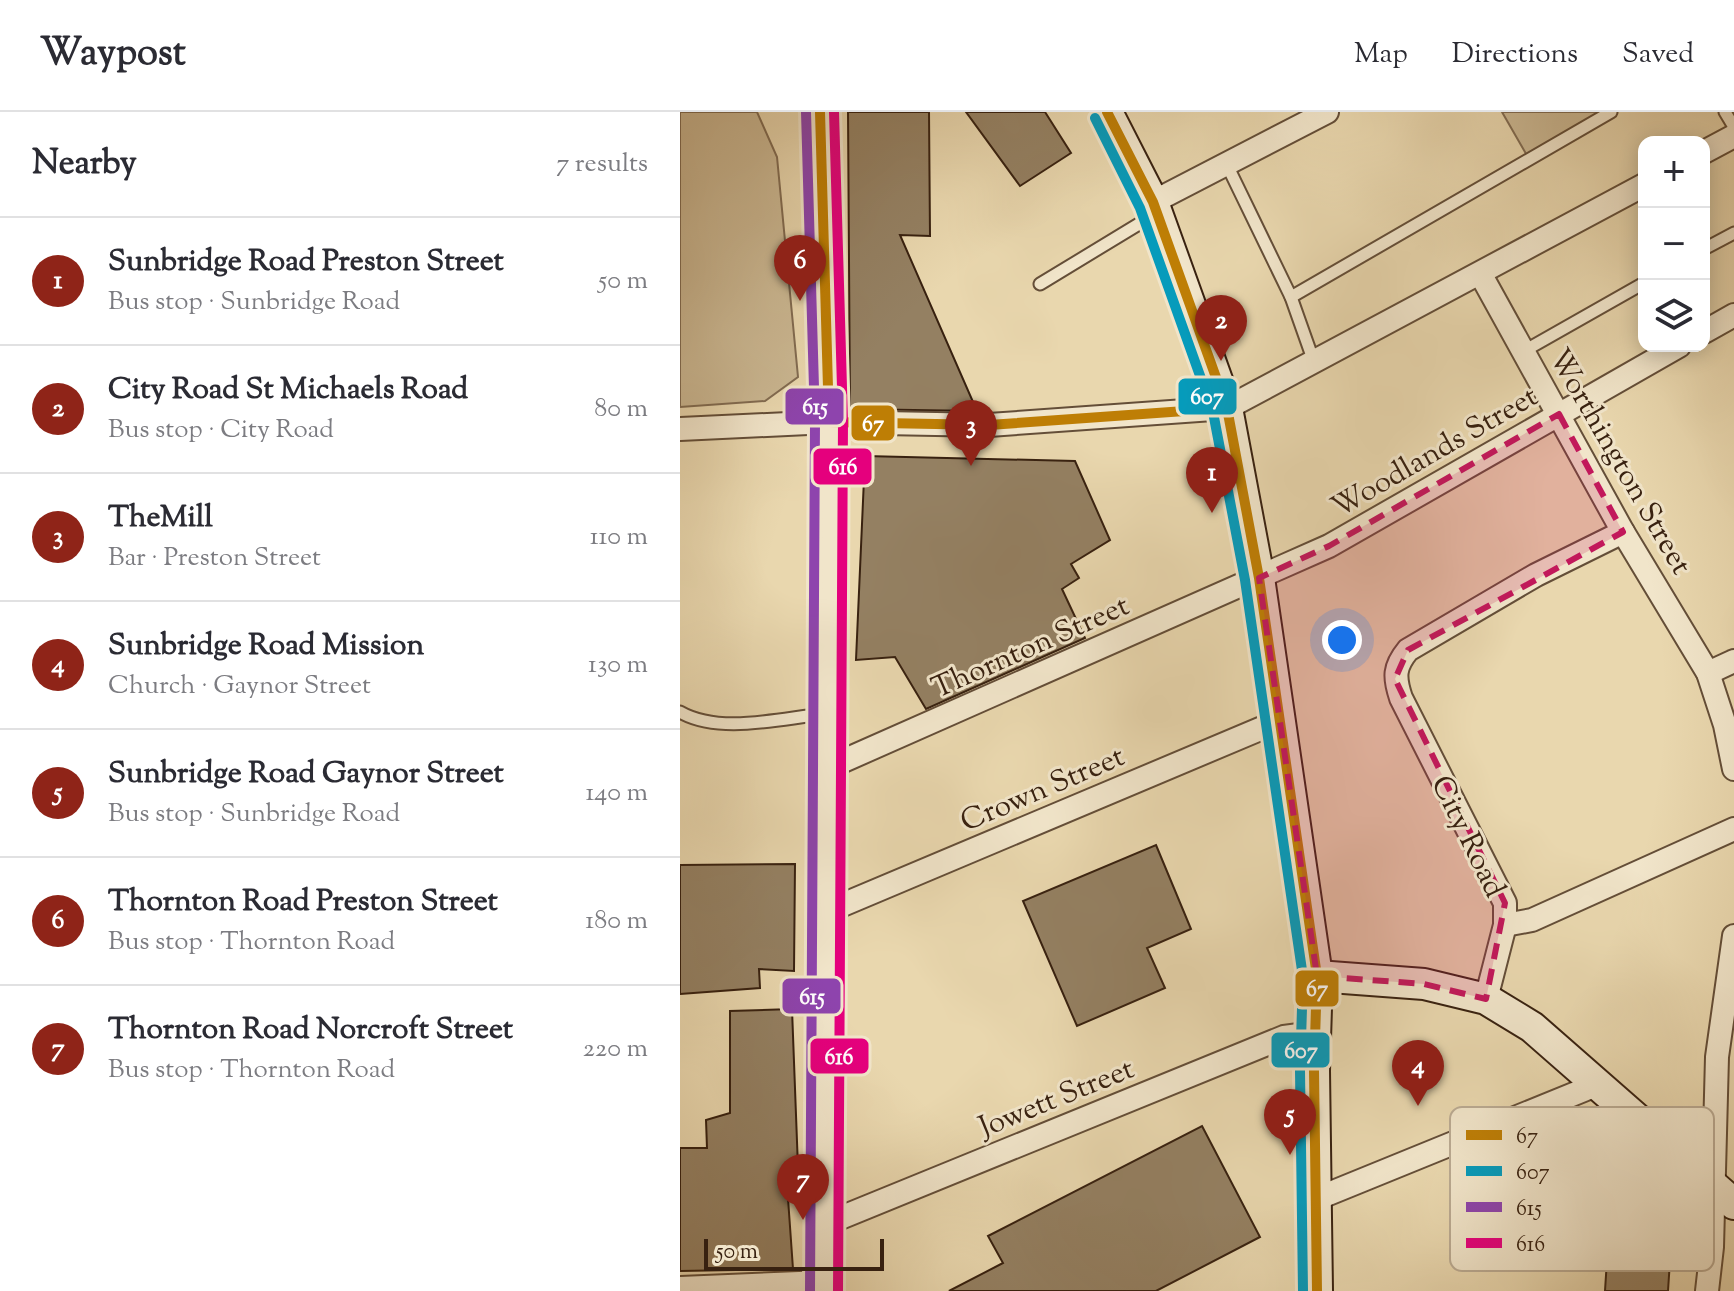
<!DOCTYPE html>
<meta charset="utf-8">
<style>
body{margin:0;font-family:"Sorts Mill Goudy",serif;background:#f7f7f7;color:#2b2b33}
.controls{position:absolute;right:24px;top:24px;display:grid;overflow:hidden;border-radius:16px;box-shadow:0 4px 20px #0003}
.controls button{width:72px;height:72px;display:grid;place-items:center;padding:0;border:0;border-bottom:2px solid #e1e1e2;background:#fff;color:#2b2b33;font:40px sans-serif}
.scale{position:absolute;left:24px;bottom:20px;width:180px;box-sizing:border-box;padding-left:8px;border:4px solid #382110;border-top:0;font-size:22px;line-height:28px;white-space:nowrap;color:#382110;-webkit-text-stroke:6px #f1e5ca;paint-order:stroke}
.you{position:absolute;left:662px;top:528px;width:28px;height:28px;margin:-20px;border:6px solid #fff;border-radius:50%;background:#1a73e8;box-shadow:0 0 0 12px #1a73e833}
.badge{display:grid;place-items:center;width:52px;height:52px;border-radius:50%;background:#8f2418;color:#fff;font-size:26px;font-weight:700}
.pin{position:absolute;translate:-50% -66px;filter:drop-shadow(0 2px 4px #0008)}
.pin::after{content:'';position:absolute;top:42px;width:28px;height:24px;background:inherit;clip-path:polygon(0 0,100% 0,50% 100%)}
.list{margin:0;padding:0;list-style:none}
h2{display:flex;justify-content:space-between;align-items:center;height:104px;margin:0;padding:0 32px;font-size:34px}
h2 small{font-size:26px;font-weight:400;color:#7c7c81}
.list li{display:grid;grid-template-columns:52px 1fr auto;gap:24px;align-items:center;box-sizing:border-box;height:128px;padding:0 32px;border-top:2px solid #e1e1e2}
.list b{display:block;font-size:30px;white-space:nowrap}
.list p{margin:0;font-size:26px;white-space:nowrap;color:#7c7c81}
.list em{font-size:26px;font-style:normal;color:#7c7c81}
.icon{flex:none;width:44px;height:44px;fill:none;stroke:currentColor;stroke-width:2;stroke-linecap:round;stroke-linejoin:round}
.map{position:relative;flex:none;width:1054px;height:1179px;overflow:hidden}
header{display:flex;align-items:center;gap:48px;box-sizing:border-box;height:112px;padding:0 40px;background:#fff;border-bottom:2px solid #e1e1e2}
header strong{font-size:38px}
nav{display:flex;gap:44px;margin-inline-start:auto;font-size:28px}
main{display:flex}
aside{flex:1;background:#fff}
.map>svg:first-child{display:block}
.green{fill:#cbb893;stroke:#826c52;stroke-width:2}
.building{fill:#948062;stroke:#382110;stroke-width:2}
.lines{fill:none;stroke-linecap:round;stroke-linejoin:round}
.lane-casing{stroke:#644e38;stroke-width:15}
.street-casing{stroke:#644e38;stroke-width:26}
.secondary-casing{stroke:#382110;stroke-width:34}
.lane{stroke:#f1e5ca;stroke-width:11}
.street{stroke:#f1e5ca;stroke-width:22}
.secondary{stroke:#f1e5ca;stroke-width:30}
.bus-1-casing{stroke:#f1e5ca;stroke-width:16}
.bus-2-casing{stroke:#f1e5ca;stroke-width:16}
.bus-3-casing{stroke:#f1e5ca;stroke-width:16}
.bus-4-casing{stroke:#f1e5ca;stroke-width:16}
.bus-1{stroke:#be7e05;stroke-width:10}
.bus-2{stroke:#069bbb;stroke-width:10}
.bus-3{stroke:#8e44ad;stroke-width:10}
.bus-4{stroke:#e5007d;stroke-width:10}
.marked{fill:#c2185b;fill-opacity:0.2;stroke:#c2185b;stroke-width:6;stroke-dasharray:16 10;stroke-linejoin:round}
.labels{text-anchor:middle;stroke-width:6;stroke-linejoin:round;paint-order:stroke}
.street-label{font-size:30px;fill:#382110;stroke:#f1e5ca}
.key{fill:#f1e5ca;stroke:#baaa92;stroke-width:2}
.key-label{font-size:22px;fill:#382110}
.line-badge{stroke:#f1e5ca;stroke-width:3}
.badge-label{font-size:22px;text-anchor:middle;font-weight:bold;fill:#fff}
</style>
<header>
<strong>Waypost</strong>
<nav><a>Map</a><a>Directions</a><a>Saved</a></nav>
</header>
<main>
<aside>
<h2>Nearby<small>7 results</small></h2>
<ul class="list">
<li><span class="badge">1</span><div><b>Sunbridge Road Preston Street</b><p>Bus stop · Sunbridge Road</p></div><em>50 m</em></li>
<li><span class="badge">2</span><div><b>City Road St Michaels Road</b><p>Bus stop · City Road</p></div><em>80 m</em></li>
<li><span class="badge">3</span><div><b>TheMill</b><p>Bar · Preston Street</p></div><em>110 m</em></li>
<li><span class="badge">4</span><div><b>Sunbridge Road Mission</b><p>Church · Gaynor Street</p></div><em>130 m</em></li>
<li><span class="badge">5</span><div><b>Sunbridge Road Gaynor Street</b><p>Bus stop · Sunbridge Road</p></div><em>140 m</em></li>
<li><span class="badge">6</span><div><b>Thornton Road Preston Street</b><p>Bus stop · Thornton Road</p></div><em>180 m</em></li>
<li><span class="badge">7</span><div><b>Thornton Road Norcroft Street</b><p>Bus stop · Thornton Road</p></div><em>220 m</em></li>
</ul>
</aside>
<div class="map">
<svg width="1054" height="1179" viewBox="0 0 1054 1179">
<rect width="100%" height="100%" fill="#e9d7ae"/>
<filter id="stains"><feTurbulence type="fractalNoise" baseFrequency=".0025" numOctaves="4"/><feColorMatrix values="0 0 0 0 .2 0 0 0 0 .09 0 0 0 0 .02 0 0 0 .5 -.17"/></filter>
<radialGradient id="worn" r=".72"><stop offset=".6" stop-color="#630" stop-opacity="0"/><stop offset="1" stop-color="#630" stop-opacity=".3"/></radialGradient>
<g class="green">
<path d="M0 0H77L97 45 118 265 85 289 0 295Z"/>
<path d="M822 0H931L849 47Z"/>
</g>
<g class="building">
<path d="M168 0H249L250 124 220 123 297 299 170 297Z"/>
<path d="M286 0H365L391 41 340 74Z"/>
<path d="M185 344 395 349 430 428 391 452 399 466 382 477 405 526 246 597 215 545 176 548Z"/>
<path d="M476 733 511 817 467 836 485 876 397 914 343 789Z"/>
<path d="M115 752 114 859 79 857 80 876 0 882V753Z"/>
<path d="M112 897 118 1056 106 1058 113 1157 0 1159V1036H27L26 1008 50 1001V899Z"/>
<path d="M522 1014 580 1125 476 1179H269L323 1151 308 1124Z"/>
<path d="M929 1116 976 1120 975 1132 991 1133 988 1179H925Z"/>
</g>
<g class="lines">
<defs>
<g id="lane">
<path d="M1045 0 1054 15"/>
<path d="M547 53 611 185 634 250"/>
<path d="M1024 137 1054 121"/>
<path d="M360 172 477 101"/>
<path d="M611 185 931 0"/>
<path d="M844 239 964 171"/>
<path d="M0 600C40 623 101 606 145 602"/>
</g>
<g id="street">
<path d="M1024 40 1054 24"/>
<path d="M473 90 647 0"/>
<path d="M801 163 943 420 1028 561 1045 613 1054 657"/>
<path d="M1024 220 1054 203"/>
<path d="M0 317 149 310 309 313 547 296 964 73"/>
<path d="M1028 561 1054 549"/>
<path d="M145 657 649 434 999 234"/>
<path d="M148 799 599 609"/>
<path d="M825 813 852 808 1054 717"/>
<path d="M806 887 825 813V791L721 586C714 565 714 555 728 538L856 463 943 420"/>
<path d="M636 1087 916 973"/>
<path d="M143 1113 604 925 634 921"/>
<path d="M0 1176 144 1170"/>
<path d="M1027 1179 1032 1135 1037 945 1054 824"/>
</g>
<g id="secondary">
<path d="M140 0 149 310 144 1179"/>
<path d="M427 0 473 90 547 296 579 466 637 864 634 959 637 1179"/>
<path d="M637 864 744 872 806 887 852 915 1054 1092"/>
</g>
</defs>
<use href="#lane" class="lane-casing"/>
<use href="#street" class="street-casing"/>
<use href="#secondary" class="secondary-casing"/>
<use href="#lane" class="lane"/>
<use href="#street" class="street"/>
<use href="#secondary" class="secondary"/>
<defs>
<g id="bus-1">
<path d="M140 0 149 310 309 313 547 296"/>
<path d="M427 0 473 90 547 296 579 466 637 864 634 959 637 1179"/>
</g>
<path id="bus-2" d="M415 6 460 96 533 300 565 468 623 865 620 959 623 1179"/>
<path id="bus-3" d="M126 0 135 310 130 1179"/>
<path id="bus-4" d="M154 0 163 310 158 1179"/>
</defs>
<use href="#bus-1" class="bus-1-casing"/>
<use href="#bus-2" class="bus-2-casing"/>
<use href="#bus-3" class="bus-3-casing"/>
<use href="#bus-4" class="bus-4-casing"/>
<use href="#bus-1" class="bus-1"/>
<use href="#bus-2" class="bus-2"/>
<use href="#bus-3" class="bus-3"/>
<use href="#bus-4" class="bus-4"/>
</g>
<path class="marked" d="M879 302 943 420 728 538 715 567 825 791 806 887 744 872 637 864 579 466 649 434Z"/>
<g class="labels">
<g class="street-label">
<text transform="translate(754 339) rotate(-30)" y="10">Woodlands Street</text>
<text transform="translate(941 349) rotate(60)" y="10">Worthington Street</text>
<text transform="translate(350 534) rotate(-24)" y="10">Thornton Street</text>
<text transform="translate(362 676) rotate(-23)" y="10">Crown Street</text>
<text transform="translate(789 724) rotate(64)" y="10">City Road</text>
<text transform="translate(376 985) rotate(-22)" y="10">Jowett Street</text>
</g>
</g>
<rect x="770" y="995" width="264" height="164" rx="12" class="key"/>
<rect x="786" y="1018" width="36" height="10" fill="#be7e05"/>
<rect x="786" y="1054" width="36" height="10" fill="#069bbb"/>
<rect x="786" y="1090" width="36" height="10" fill="#8e44ad"/>
<rect x="786" y="1126" width="36" height="10" fill="#e5007d"/>
<g class="key-label">
<text x="836" y="1031">67</text>
<text x="836" y="1067">607</text>
<text x="836" y="1103">615</text>
<text x="836" y="1139">616</text>
</g>
<g class="line-badge">
<rect x="497" y="265" width="61" height="39" rx="8" fill="#069bbb"/>
<rect x="104" y="275" width="61" height="39" rx="8" fill="#8e44ad"/>
<rect x="170" y="292" width="46" height="38" rx="8" fill="#be7e05"/>
<rect x="132" y="335" width="61" height="39" rx="8" fill="#e5007d"/>
<rect x="614" y="857" width="46" height="39" rx="8" fill="#be7e05"/>
<rect x="101" y="865" width="61" height="38" rx="8" fill="#8e44ad"/>
<rect x="590" y="919" width="61" height="38" rx="8" fill="#069bbb"/>
<rect x="129" y="925" width="61" height="38" rx="8" fill="#e5007d"/>
</g>
<g class="badge-label">
<text x="527" y="292">607</text>
<text x="135" y="302">615</text>
<text x="193" y="319">67</text>
<text x="163" y="362">616</text>
<text x="637" y="884">67</text>
<text x="132" y="892">615</text>
<text x="621" y="946">607</text>
<text x="159" y="952">616</text>
</g>
<rect width="100%" height="100%" filter="url(#stains)"/>
<rect width="100%" height="100%" fill="url(#worn)"/>
</svg>
<div class="controls">
<button>+</button>
<button>−</button>
<button><svg class="icon" aria-label="layers" viewBox="0 0 24 24"><path d="M12 4l9 5-9 5-9-5zM3 14l9 5 9-5"/></svg></button>
</div>
<div class="scale">50 m</div>
<div class="you"></div>
<div class="pin badge" style="left:532px;top:401px">1</div>
<div class="pin badge" style="left:541px;top:249px">2</div>
<div class="pin badge" style="left:291px;top:354px">3</div>
<div class="pin badge" style="left:738px;top:994px">4</div>
<div class="pin badge" style="left:610px;top:1043px">5</div>
<div class="pin badge" style="left:120px;top:189px">6</div>
<div class="pin badge" style="left:123px;top:1108px">7</div>
</div>
</main>
